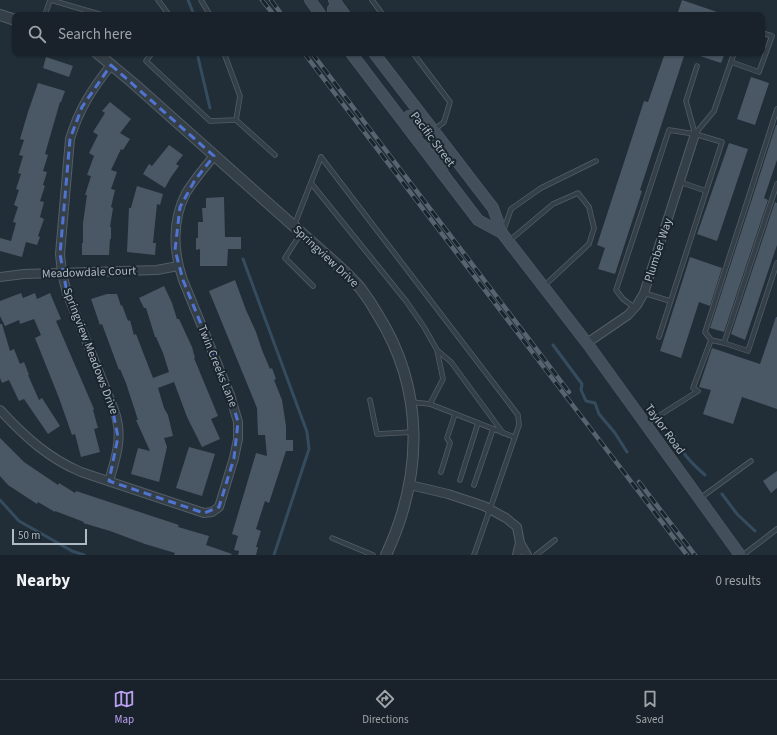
<!DOCTYPE html>
<style>
body{margin:0;font-family:"Source Sans 3",sans-serif;background:#222a32;color:#f1f3f6}
.scale{position:absolute;left:12px;bottom:10px;width:75px;box-sizing:border-box;padding-left:4px;border:2px solid #afbac5;border-top:0;font-size:11px;line-height:14px;white-space:nowrap;color:#afbac5;-webkit-text-stroke:3px #1a242d;paint-order:stroke}
.list{margin:0;padding:0;list-style:none}
h2{display:flex;justify-content:space-between;align-items:center;height:52px;margin:0;padding:0 16px;font-size:17px}
h2 small{font-size:13px;font-weight:400;color:#9fa4a8}
.icon{flex:none;width:22px;height:22px;fill:none;stroke:currentColor;stroke-width:2;stroke-linecap:round;stroke-linejoin:round}
.map{position:relative;flex:none;width:777px;height:555px;overflow:hidden}
.search{position:absolute;background:#19222a;box-shadow:0 1px 3px #0004;left:12px;right:12px;top:12px;height:44px;display:flex;align-items:center;gap:10px;box-sizing:border-box;padding:0 14px;border-radius:8px;color:#9fa4a8;font-size:15px}
.sheet{height:124px;background:#19222a}
nav{display:flex;justify-content:space-around;align-items:center;box-sizing:border-box;height:56px;border-top:1px solid #373f47;background:#19222a;font-size:11px;color:#9fa4a8}
nav a{display:grid;justify-items:center;gap:2px}
nav .on{color:#bca0f2}
.map>svg:first-child{display:block}
.lines{fill:none;stroke-linecap:round;stroke-linejoin:round}
.stream{stroke:#354c5f;stroke-width:3}
.building{fill:#495864}
.service-casing{stroke:#525d66;stroke-width:5.5}
.minor-casing{stroke:#525d66;stroke-width:10}
.tertiary-casing{stroke:#525d66;stroke-width:12}
.secondary-casing{stroke:#525d66;stroke-width:12}
.service{stroke:#353f48;stroke-width:4}
.minor{stroke:#353f48;stroke-width:8}
.tertiary{stroke:#353f48;stroke-width:10}
.secondary{stroke:#434f5b;stroke-width:11}
.rail-casing{stroke:#57646f;stroke-width:4.5}
.rail{stroke:#1a242d;stroke-width:3;stroke-dasharray:9;stroke-linecap:butt}
.marked{fill:none;stroke:#5074d1;stroke-width:3;stroke-dasharray:8 5;stroke-linejoin:round}
.labels{text-anchor:middle;stroke-width:4;stroke-linejoin:round;paint-order:stroke}
.street-label{font-size:12px;fill:#afbac5;stroke:#1a242d}
</style>
<div class="map">
<svg width="777" height="555" viewBox="0 0 777 555">
<rect width="100%" height="100%" fill="#212e38"/>
<g class="lines">
<g class="stream">
<path d="M188 0 194 15"/>
<path d="M198 57 210 108"/>
<path d="M243 259 307 432 309 449 274 555"/>
<path d="M553 345 582 384 581 390 586 401 595 403 599 414 615 433 627 452"/>
<path d="M672 431C680 451 689 461 705 475"/>
<path d="M722 494 737 514 755 531"/>
<path d="M0 500 19 521 72 551 84 555"/>
</g>
</g>
<g class="building">
<path d="M682 0 723 14 722 15H677Z"/>
<path d="M665 53H685L640 190 642 191 615 274 598 269 605 248 597 245 644 101 648 102Z"/>
<path d="M695 53H725L721 63 694 54Z"/>
<path d="M46 57 73 66 69 77 43 68Z"/>
<path d="M751 77 769 83 755 125 737 119Z"/>
<path d="M38 83 65 91 61 102H60L45 154 48 155 43 171 47 172 43 185 45 186 40 201 44 202 40 217 44 219 38 236 40 237 37 245 26 242 22 257 0 251V238L11 241 16 223 13 222 18 207 14 205 19 190 16 189 21 174 18 173 23 156 19 155 24 140 20 139 28 112Z"/>
<path d="M110 102 131 119 120 133 130 139 123 150 121 149 111 170 117 172 111 189 115 190 111 207 113 208 110 227H111V239H110L109 255H82V243H83V223L87 195H85L91 176 87 175 94 156 89 153 98 135 93 132 105 113 102 111Z"/>
<path d="M776 125H777V160L764 198 768 200 724 332 710 328Z"/>
<path d="M729 143 748 149 717 241 697 234Z"/>
<path d="M169 145 183 155 176 164 179 166 171 177 165 188 143 174 149 164 152 166Z"/>
<path d="M137 186 163 194 160 205 157 204 153 243H156L155 255 127 252 129 208H131Z"/>
<path d="M224 197 225 237H241V249H228L227 266H200V249L196 250V238H198V222H203L202 208H206V198Z"/>
<path d="M775 202 777 203V245L745 340 731 334Z"/>
<path d="M690 257 722 268 710 306 699 302 681 358 660 351Z"/>
<path d="M235 280 246 310 256 332 262 350 270 369 272 368 276 379 274 380 282 400 286 426V440H293V451H286L269 503 265 501 256 529 261 531 256 547H258L256 555H238L239 551 234 550 238 536 232 534 256 453 267 456 265 435H258L257 408 209 291Z"/>
<path d="M164 286 172 303 177 319H179L192 347 195 358H194L218 416 211 419 220 439 202 447 187 417 174 382 158 388 164 408 168 415 173 436 164 438 167 447 159 482 131 474 138 448 150 451 136 420H138L126 383 120 369 119 370 102 324 100 325 91 299 107 294H117L121 306 122 305 128 321 130 320 134 335 136 334 153 378 169 372 163 353 156 337H155L146 308H144L139 298Z"/>
<path d="M21 293 23 298 35 293 37 299 50 293 61 319 56 321 94 409 93 410 98 428 94 429 100 452 81 457 75 434 72 435 59 398 35 338 41 335 34 319 20 324 19 320 5 326 0 316V301Z"/>
<path d="M776 317H777V409L742 397 733 424 703 414 711 390 699 387 712 348 760 364Z"/>
<path d="M0 324H2L10 351 14 349 20 364 24 362 29 375H28L39 400 42 398 60 426 48 434 24 399 19 401 9 380 2 383 0 378Z"/>
<path d="M0 438 24 462 58 485 59 483 75 493 76 491 179 525 178 527 209 536 206 545 232 554 231 555H174L175 553 145 544 110 531 83 523 84 522 55 511V512L38 502 37 504 8 485 0 476Z"/>
<path d="M189 447 215 454 202 496 176 488Z"/>
<path d="M777 471V488L771 493 763 481Z"/>
</g>
<g class="lines">
<defs>
<g id="service">
<path d="M51 0 102 15"/>
<path d="M158 0 169 15"/>
<path d="M201 0 210 15"/>
<path d="M372 0 383 15"/>
<path d="M45 15 50 0"/>
<path d="M152 53 146 61 210 121 236 120 240 96 224 53"/>
<path d="M413 53 450 102 444 122 434 130"/>
<path d="M731 62 759 72 772 36 762 33"/>
<path d="M777 109 705 332 711 340 724 343 777 184"/>
<path d="M236 120 275 155"/>
<path d="M695 134 714 111 734 53"/>
<path d="M695 134 686 101 697 66"/>
<path d="M321 157 518 415 519 425 474 555"/>
<path d="M680 182 706 191"/>
<path d="M311 183 406 301 424 327 437 350 443 379 430 404"/>
<path d="M294 226 321 157"/>
<path d="M504 229 511 209 541 188 596 161"/>
<path d="M301 233 285 258 313 286"/>
<path d="M509 241 553 204 578 193 589 207 594 228 589 244 544 286"/>
<path d="M644 293 670 301"/>
<path d="M635 308 623 299 616 290 669 130 695 134 722 142 659 337"/>
<path d="M724 343 748 351 777 263"/>
<path d="M438 351 451 362 503 433"/>
<path d="M370 400 377 434 414 432"/>
<path d="M411 402 430 404 514 437"/>
<path d="M646 424 698 391 693 388 711 340"/>
<path d="M441 472 450 443 447 438 455 414"/>
<path d="M460 480 478 423"/>
<path d="M474 485 493 429"/>
<path d="M699 499 751 461"/>
<path d="M332 538 373 555"/>
<path d="M536 555 555 540"/>
<path d="M743 555 777 529"/>
</g>
<g id="minor">
<path d="M0 277 24 274 157 270 178 266"/>
<path d="M587 343 628 315 637 305 644 293 695 134"/>
<path d="M0 410C24 436 48 458 81 472L204 513 212 512 219 507 234 458 238 439V422L230 395 183 280C173 252 172 220 186 193 194 180 204 168 214 156"/>
<path d="M109 481C115 461 122 440 117 420 116 414 113 408 111 402L67 293 62 273 60 254 70 139C79 109 92 89 111 65"/>
<path d="M410 485 448 494 484 506 506 518 517 527 520 543 527 555"/>
<path d="M517 555 520 543"/>
</g>
<g id="tertiary">
<path d="M0 15 15 20"/>
<path d="M97 53 133 83 333 261C343 270 353 279 361 289 367 297 373 306 378 315 425 390 423 476 386 555"/>
</g>
<g id="secondary">
<path d="M310 0 321 15"/>
<path d="M334 0 345 15"/>
<path d="M333 15V9L337 4"/>
<path d="M351 53 478 220 502 233"/>
<path d="M374 53 493 208 502 233 587 343 740 555"/>
<path d="M409 116 419 129 434 131"/>
<path d="M434 131 431 143 443 161 442 173"/>
</g>
</defs>
<use href="#service" class="service-casing"/>
<use href="#minor" class="minor-casing"/>
<use href="#tertiary" class="tertiary-casing"/>
<use href="#secondary" class="secondary-casing"/>
<use href="#service" class="service"/>
<use href="#minor" class="minor"/>
<use href="#tertiary" class="tertiary"/>
<use href="#secondary" class="secondary"/>
<defs>
<g id="rail">
<path d="M262 0 274 15"/>
<path d="M271 0 282 15"/>
<path d="M304 53 687 555"/>
<path d="M312 53 569 392"/>
<path d="M639 482 695 555"/>
</g>
</defs>
<use href="#rail" class="rail-casing"/>
<use href="#rail" class="rail"/>
</g>
<path class="marked" d="M111 65 214 156 195 180 180 207 175 250 183 280 230 395 238 422 234 458 219 507 204 513 109 481 118 437 111 402 67 293 60 254 70 139 82 107Z"/>
<g class="labels">
<g class="street-label">
<text transform="translate(433 139) rotate(53)" y="4">Pacific Street</text>
<text transform="translate(658 250) rotate(-72)" y="4">Plumber Way</text>
<text transform="translate(326 256) rotate(43)" y="4">Springview Drive</text>
<text transform="translate(89 272) rotate(-2)" y="4">Meadowdale Court</text>
<text transform="translate(91 351) rotate(69)" y="4">Springview Meadows Drive</text>
<text transform="translate(218 366) rotate(68)" y="4">Twin Creeks Lane</text>
<text transform="translate(665 429) rotate(54)" y="4">Taylor Road</text>
</g>
</g>
</svg>
<div class="scale">50 m</div>
<div class="search"><svg class="icon" aria-label="search" viewBox="0 0 24 24"><circle cx="10" cy="10" r="6"/><path d="M15 15l6 6"/></svg>Search here</div>
</div>
<section class="sheet">
<h2>Nearby<small>0 results</small></h2>
<ul class="list">
</ul>
</section>
<nav>
<a class="on"><svg class="icon" aria-label="map" viewBox="0 0 24 24"><path d="M3 6l6-2 6 2 6-2v14l-6 2-6-2-6 2zM9 4v14M15 6v14"/></svg>Map</a>
<a><svg class="icon" aria-label="directions" viewBox="0 0 24 24"><path d="M12 3l9 9-9 9-9-9zM9 14v-3h6M13 9l2 2-2 2"/></svg>Directions</a>
<a><svg class="icon" aria-label="saved" viewBox="0 0 24 24"><path d="M7 4h10v16l-5-4-5 4z"/></svg>Saved</a>
</nav>
